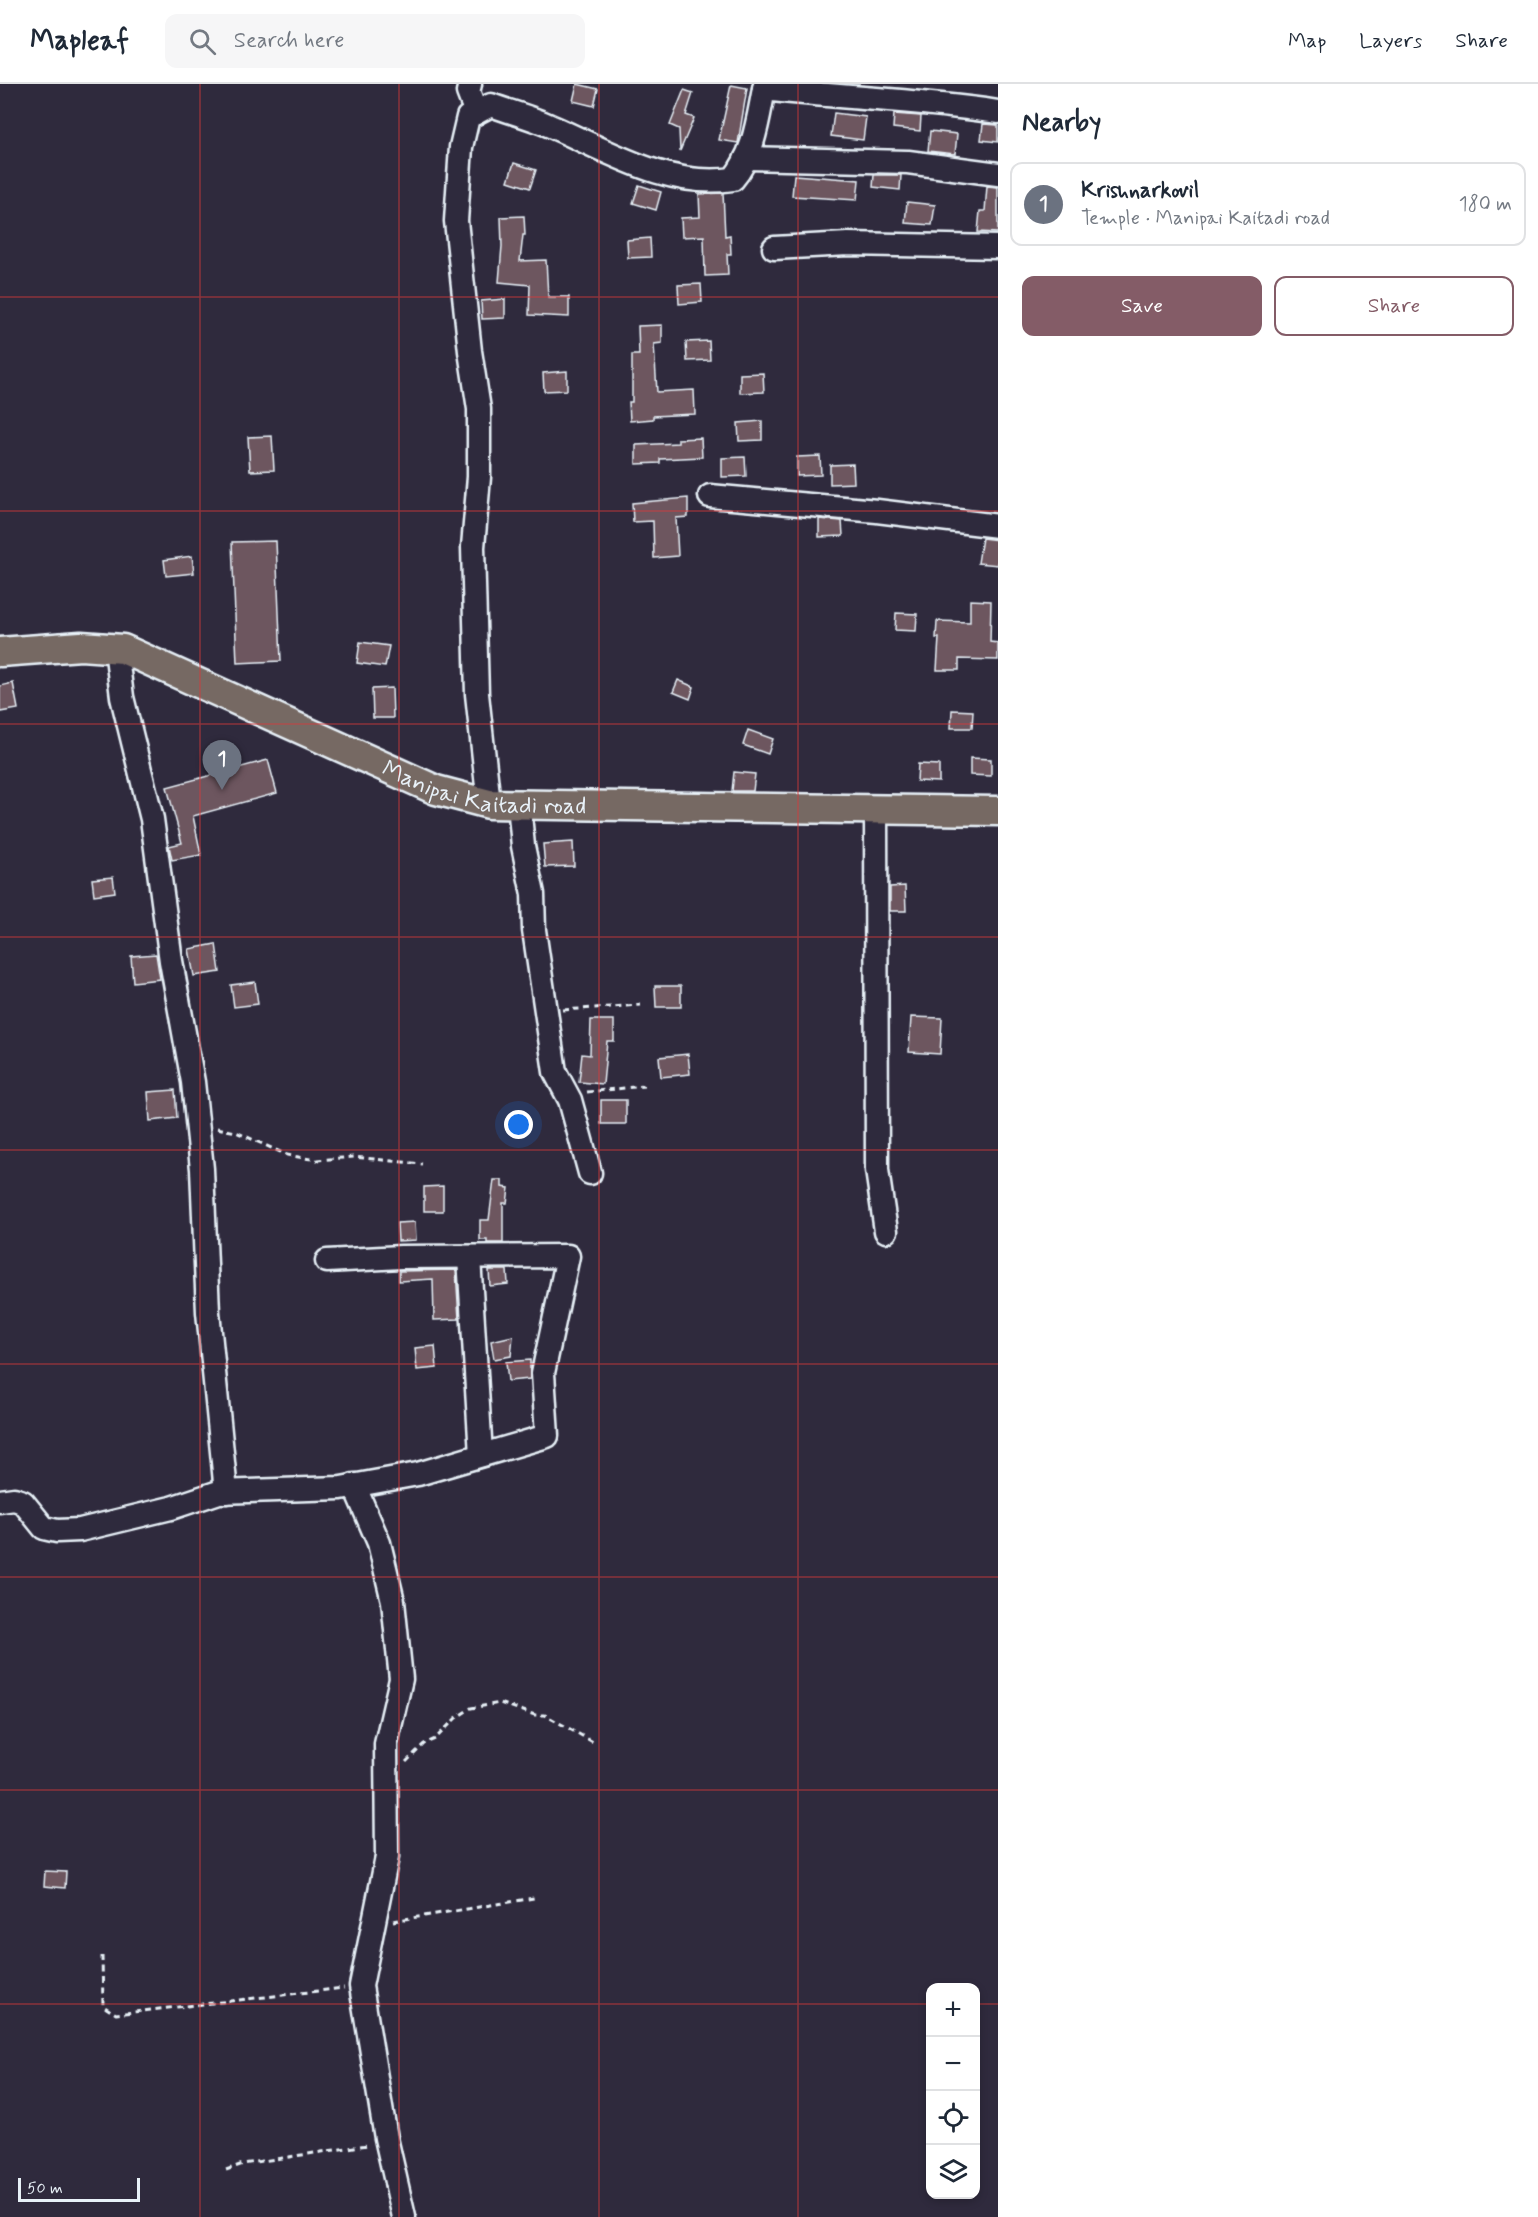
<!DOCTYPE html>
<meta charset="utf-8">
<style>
body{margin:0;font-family:Mynerve,sans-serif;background:#f6f6f7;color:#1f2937}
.controls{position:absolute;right:18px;bottom:18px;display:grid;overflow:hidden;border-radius:12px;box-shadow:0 3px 9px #0003}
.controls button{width:54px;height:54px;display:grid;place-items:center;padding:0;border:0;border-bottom:2px solid #e0e1e3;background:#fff;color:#1f2937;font:30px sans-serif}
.scale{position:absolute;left:18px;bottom:15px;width:122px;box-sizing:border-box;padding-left:6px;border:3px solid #e8f1f8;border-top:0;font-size:16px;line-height:21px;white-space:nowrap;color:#e8f1f8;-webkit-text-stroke:4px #2f2a3d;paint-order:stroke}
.you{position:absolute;left:519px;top:1041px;width:21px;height:21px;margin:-15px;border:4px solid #fff;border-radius:50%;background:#1a73e8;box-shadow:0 0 0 9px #1a73e833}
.badge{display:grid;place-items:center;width:39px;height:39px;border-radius:50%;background:#845c67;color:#fff;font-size:20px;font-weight:700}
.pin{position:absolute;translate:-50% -50px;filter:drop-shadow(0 2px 3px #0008)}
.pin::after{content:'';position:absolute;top:32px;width:21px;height:18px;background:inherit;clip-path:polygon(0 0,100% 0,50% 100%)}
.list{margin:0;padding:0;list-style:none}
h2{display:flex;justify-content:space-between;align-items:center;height:78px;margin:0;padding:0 24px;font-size:26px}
h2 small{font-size:20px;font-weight:400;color:#747a83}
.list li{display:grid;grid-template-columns:39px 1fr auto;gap:18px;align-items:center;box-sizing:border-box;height:84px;margin:0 12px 12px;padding:0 12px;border:2px solid #e0e1e3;border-radius:12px}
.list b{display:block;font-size:22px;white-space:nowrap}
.list p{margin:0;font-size:20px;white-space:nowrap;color:#747a83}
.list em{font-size:20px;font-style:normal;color:#747a83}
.actions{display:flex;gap:12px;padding:18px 24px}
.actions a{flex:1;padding:14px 0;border:2px solid #845c67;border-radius:12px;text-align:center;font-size:21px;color:#845c67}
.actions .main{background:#845c67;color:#fff}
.icon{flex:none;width:33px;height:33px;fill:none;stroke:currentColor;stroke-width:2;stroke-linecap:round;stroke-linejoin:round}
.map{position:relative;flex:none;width:998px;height:2133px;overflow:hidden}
header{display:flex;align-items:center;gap:36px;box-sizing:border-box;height:84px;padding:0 30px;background:#fff;border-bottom:2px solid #e0e1e3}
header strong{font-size:28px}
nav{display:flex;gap:33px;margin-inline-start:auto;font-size:21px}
.search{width:420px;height:54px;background:#f6f6f7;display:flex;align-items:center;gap:15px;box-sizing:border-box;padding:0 21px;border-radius:12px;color:#747a83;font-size:22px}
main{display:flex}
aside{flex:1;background:#fff}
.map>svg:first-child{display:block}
.building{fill:#6d565f;stroke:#e8f1f8;stroke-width:1.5}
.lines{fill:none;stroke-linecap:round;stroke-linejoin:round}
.minor-casing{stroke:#e8f1f8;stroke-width:27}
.major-casing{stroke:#e8f1f8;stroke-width:33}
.path{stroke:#e8f1f8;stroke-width:3;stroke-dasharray:6 4.5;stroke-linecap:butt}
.minor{stroke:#2f2a3d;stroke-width:22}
.major{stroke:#766964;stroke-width:28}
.grid{fill:none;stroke:#d83c3d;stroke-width:1.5;stroke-opacity:0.55}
.labels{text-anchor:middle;stroke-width:5;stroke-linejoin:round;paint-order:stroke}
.street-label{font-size:24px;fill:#e8f1f8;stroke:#2f2a3d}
</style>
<header>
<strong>Mapleaf</strong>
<div class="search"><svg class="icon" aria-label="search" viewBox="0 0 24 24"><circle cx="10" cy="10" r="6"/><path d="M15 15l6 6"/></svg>Search here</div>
<nav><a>Map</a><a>Layers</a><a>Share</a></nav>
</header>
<main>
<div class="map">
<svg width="998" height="2133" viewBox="0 0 998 2133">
<rect width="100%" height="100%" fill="#2f2a3d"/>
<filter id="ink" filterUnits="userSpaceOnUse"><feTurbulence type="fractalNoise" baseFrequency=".0167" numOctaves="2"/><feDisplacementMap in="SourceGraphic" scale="12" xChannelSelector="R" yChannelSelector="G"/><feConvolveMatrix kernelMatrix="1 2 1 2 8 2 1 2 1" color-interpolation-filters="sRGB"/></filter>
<g filter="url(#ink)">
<g class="building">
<path d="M577 0 598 5 594 22 573 17Z"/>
<path d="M731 1 747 4 738 59 719 56Z"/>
<path d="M684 6 693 9 686 31 694 34 680 67 679 45 670 41Z"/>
<path d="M834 29 866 33 863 56 831 52Z"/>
<path d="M894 30 921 32 920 47 893 44Z"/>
<path d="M983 40 998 41V58L981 56Z"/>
<path d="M930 47 957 50 955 70 928 67Z"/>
<path d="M514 79 536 86 530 104 508 97Z"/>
<path d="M794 91 859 96 857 116 792 112Z"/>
<path d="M874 91H901L900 106 873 103Z"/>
<path d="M639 101 661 108 656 126 633 119Z"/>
<path d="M987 102 998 103V149L978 148 980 127H985Z"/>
<path d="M723 109 725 152 730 151 731 170H727L728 191 705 192 704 152 682 153 681 134 700 133 699 110Z"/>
<path d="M907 118 935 121 932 141 905 139Z"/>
<path d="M524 132 525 151H523L520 177 546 176 548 213H569V233L529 231 530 201 499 198 502 162 501 133Z"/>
<path d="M650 154 651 173 628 174 627 156Z"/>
<path d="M701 200 702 218 679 220 678 201Z"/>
<path d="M505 215V234L482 235 481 217Z"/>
<path d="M662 241V259L654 260 657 308 694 306 695 330 653 332V335L630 337 629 318H632V271H639L638 242Z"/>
<path d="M709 257 710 276 687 277 686 258Z"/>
<path d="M567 287V306L544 307 543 289Z"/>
<path d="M763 289 764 308 740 309V290Z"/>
<path d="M762 337V356L739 357 738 339Z"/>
<path d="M272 352 274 386 250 387 248 353Z"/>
<path d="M701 354 702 373 660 375V379L636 380V361L678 359V355Z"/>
<path d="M820 372 821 391 797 392V373Z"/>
<path d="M745 373 746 392 722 393V374Z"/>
<path d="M853 380 854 399 830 400V381Z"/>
<path d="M688 414V433L676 434 678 472 654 474 653 437 633 438 632 419Z"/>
<path d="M819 435 842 437 843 452 819 453Z"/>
<path d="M982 454 998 456V481L978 479Z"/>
<path d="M276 457 281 577 237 579 232 458Z"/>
<path d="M192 472 194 489 166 492 164 476Z"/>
<path d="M970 516 991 517 990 558 998 559V576L959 575V586H937L939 554H936L937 537 970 538Z"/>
<path d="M896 529 917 530 916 547 895 546Z"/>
<path d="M360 558 389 562 385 583 357 579Z"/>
<path d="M678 596 694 603 690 615 673 608Z"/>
<path d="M13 599 18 625 0 628V602Z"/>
<path d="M392 604 393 634H373L372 605Z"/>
<path d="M952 626 973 627 972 644H951Z"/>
<path d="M748 646 773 655 768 670 743 661Z"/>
<path d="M970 674 991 675V692L970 691Z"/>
<path d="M268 676 277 709 193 732 201 771 172 776 169 762 182 759 167 703Z"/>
<path d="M918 680 939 681V698L917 697Z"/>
<path d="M734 688 755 690 753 707H732Z"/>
<path d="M573 758 574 782 545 783 543 760Z"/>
<path d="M113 793 115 808 94 811 92 795Z"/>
<path d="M905 802 906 827H890V803Z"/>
<path d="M216 860 220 888 194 892 189 865Z"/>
<path d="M156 870 160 895 133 898 131 872Z"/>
<path d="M255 898 258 920 234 923 231 901Z"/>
<path d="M655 902H681V923H656Z"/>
<path d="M911 933 942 934 940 970 909 968Z"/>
<path d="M591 936H614V957H607L603 1000 579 998 582 970 590 971Z"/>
<path d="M688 970 690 990 661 993 659 973Z"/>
<path d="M175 1006 177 1034 150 1037 148 1008Z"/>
<rect x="601" y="1016" width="25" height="24"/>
<path d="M494 1096H502V1103L509 1104 507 1119H503V1159H487V1156H480V1136H489Z"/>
<path d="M443 1102V1127H424V1103Z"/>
<path d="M415 1138 416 1156 398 1157 397 1139Z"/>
<path d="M456 1186 459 1235 434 1236 433 1195 399 1197V1187Z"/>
<path d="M489 1186H507L508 1200 490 1202Z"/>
<path d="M513 1252 511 1272 494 1275 491 1257Z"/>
<path d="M435 1262 437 1284 417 1286 415 1264Z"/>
<path d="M530 1276V1295L508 1297 506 1278Z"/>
<path d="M45 1787 66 1788 65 1804 44 1802Z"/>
</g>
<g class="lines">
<defs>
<g id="minor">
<path d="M470 0 468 8 476 29"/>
<path d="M764 5C842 14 921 16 998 28"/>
<path d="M746 74 908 78 998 90"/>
<path d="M774 164 848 160 998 163"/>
<path d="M710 412 877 427 998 442"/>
<path d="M116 564 122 613 152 735 171 877 193 998 202 1085 208 1228 226 1408"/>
<path d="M489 720 477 610 473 463 479 393V325L470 267 456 137 461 63 468 33 491 21C510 28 530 33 548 41 607 66 667 105 733 95 755 69 758 33 765 0"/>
<path d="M519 720 523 762 533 810 534 846 555 988 570 1016 590 1089"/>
<path d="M876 725 877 1086 886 1147"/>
<path d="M469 1173 481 1371"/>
<path d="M354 1401 379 1459 393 1517 401 1595 386 1660 387 1773 361 1902 386 2054 404 2133"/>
<path d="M0 1417 14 1415 23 1418 44 1444 57 1447 80 1446 171 1424 219 1408 341 1404 418 1390 547 1352 543 1289 568 1172 401 1173 327 1177"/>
</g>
<g id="major">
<path id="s1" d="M0 568 81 562 123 565 436 706 489 720 998 727"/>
</g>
</defs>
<use href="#minor" class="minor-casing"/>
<use href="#major" class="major-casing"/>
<g class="path">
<path d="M563 926 641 921"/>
<path d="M587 1008 644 1002"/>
<path d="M217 1044 236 1048 287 1071 317 1076 354 1073 422 1080"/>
<path d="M406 1678 424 1660 435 1655 456 1634 471 1624 500 1619 535 1631H545L593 1658"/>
<path d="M393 1837 534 1814"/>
<path d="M102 1872 103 1922 116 1930 344 1904"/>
<path d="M226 2086 243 2080 367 2061"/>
</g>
<use href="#minor" class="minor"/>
<use href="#major" class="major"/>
</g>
</g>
<path class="grid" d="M200 0V2133M399 0V2133M599 0V2133M798 0V2133M0 213H998M0 427H998M0 640H998M0 853H998M0 1066H998M0 1280H998M0 1493H998M0 1706H998M0 1920H930M975 1920H998"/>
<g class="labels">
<g class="street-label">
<text dy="8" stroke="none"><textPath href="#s1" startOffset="514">Manipai Kaitadi road</textPath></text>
</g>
</g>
</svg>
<div class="controls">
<button>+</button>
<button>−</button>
<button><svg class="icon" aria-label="locate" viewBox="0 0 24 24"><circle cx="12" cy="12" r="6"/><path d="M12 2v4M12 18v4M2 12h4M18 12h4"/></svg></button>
<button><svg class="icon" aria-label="layers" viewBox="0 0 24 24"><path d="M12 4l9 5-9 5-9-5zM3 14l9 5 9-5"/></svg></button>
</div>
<div class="scale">50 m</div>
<div class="you"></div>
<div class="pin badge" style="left:222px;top:706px;background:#6b7280">1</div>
</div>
<aside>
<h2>Nearby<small></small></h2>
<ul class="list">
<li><span class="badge" style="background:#6b7280">1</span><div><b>Krishnarkovil</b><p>Temple · Manipai Kaitadi road</p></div><em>180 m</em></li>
</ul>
<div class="actions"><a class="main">Save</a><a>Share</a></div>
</aside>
</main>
